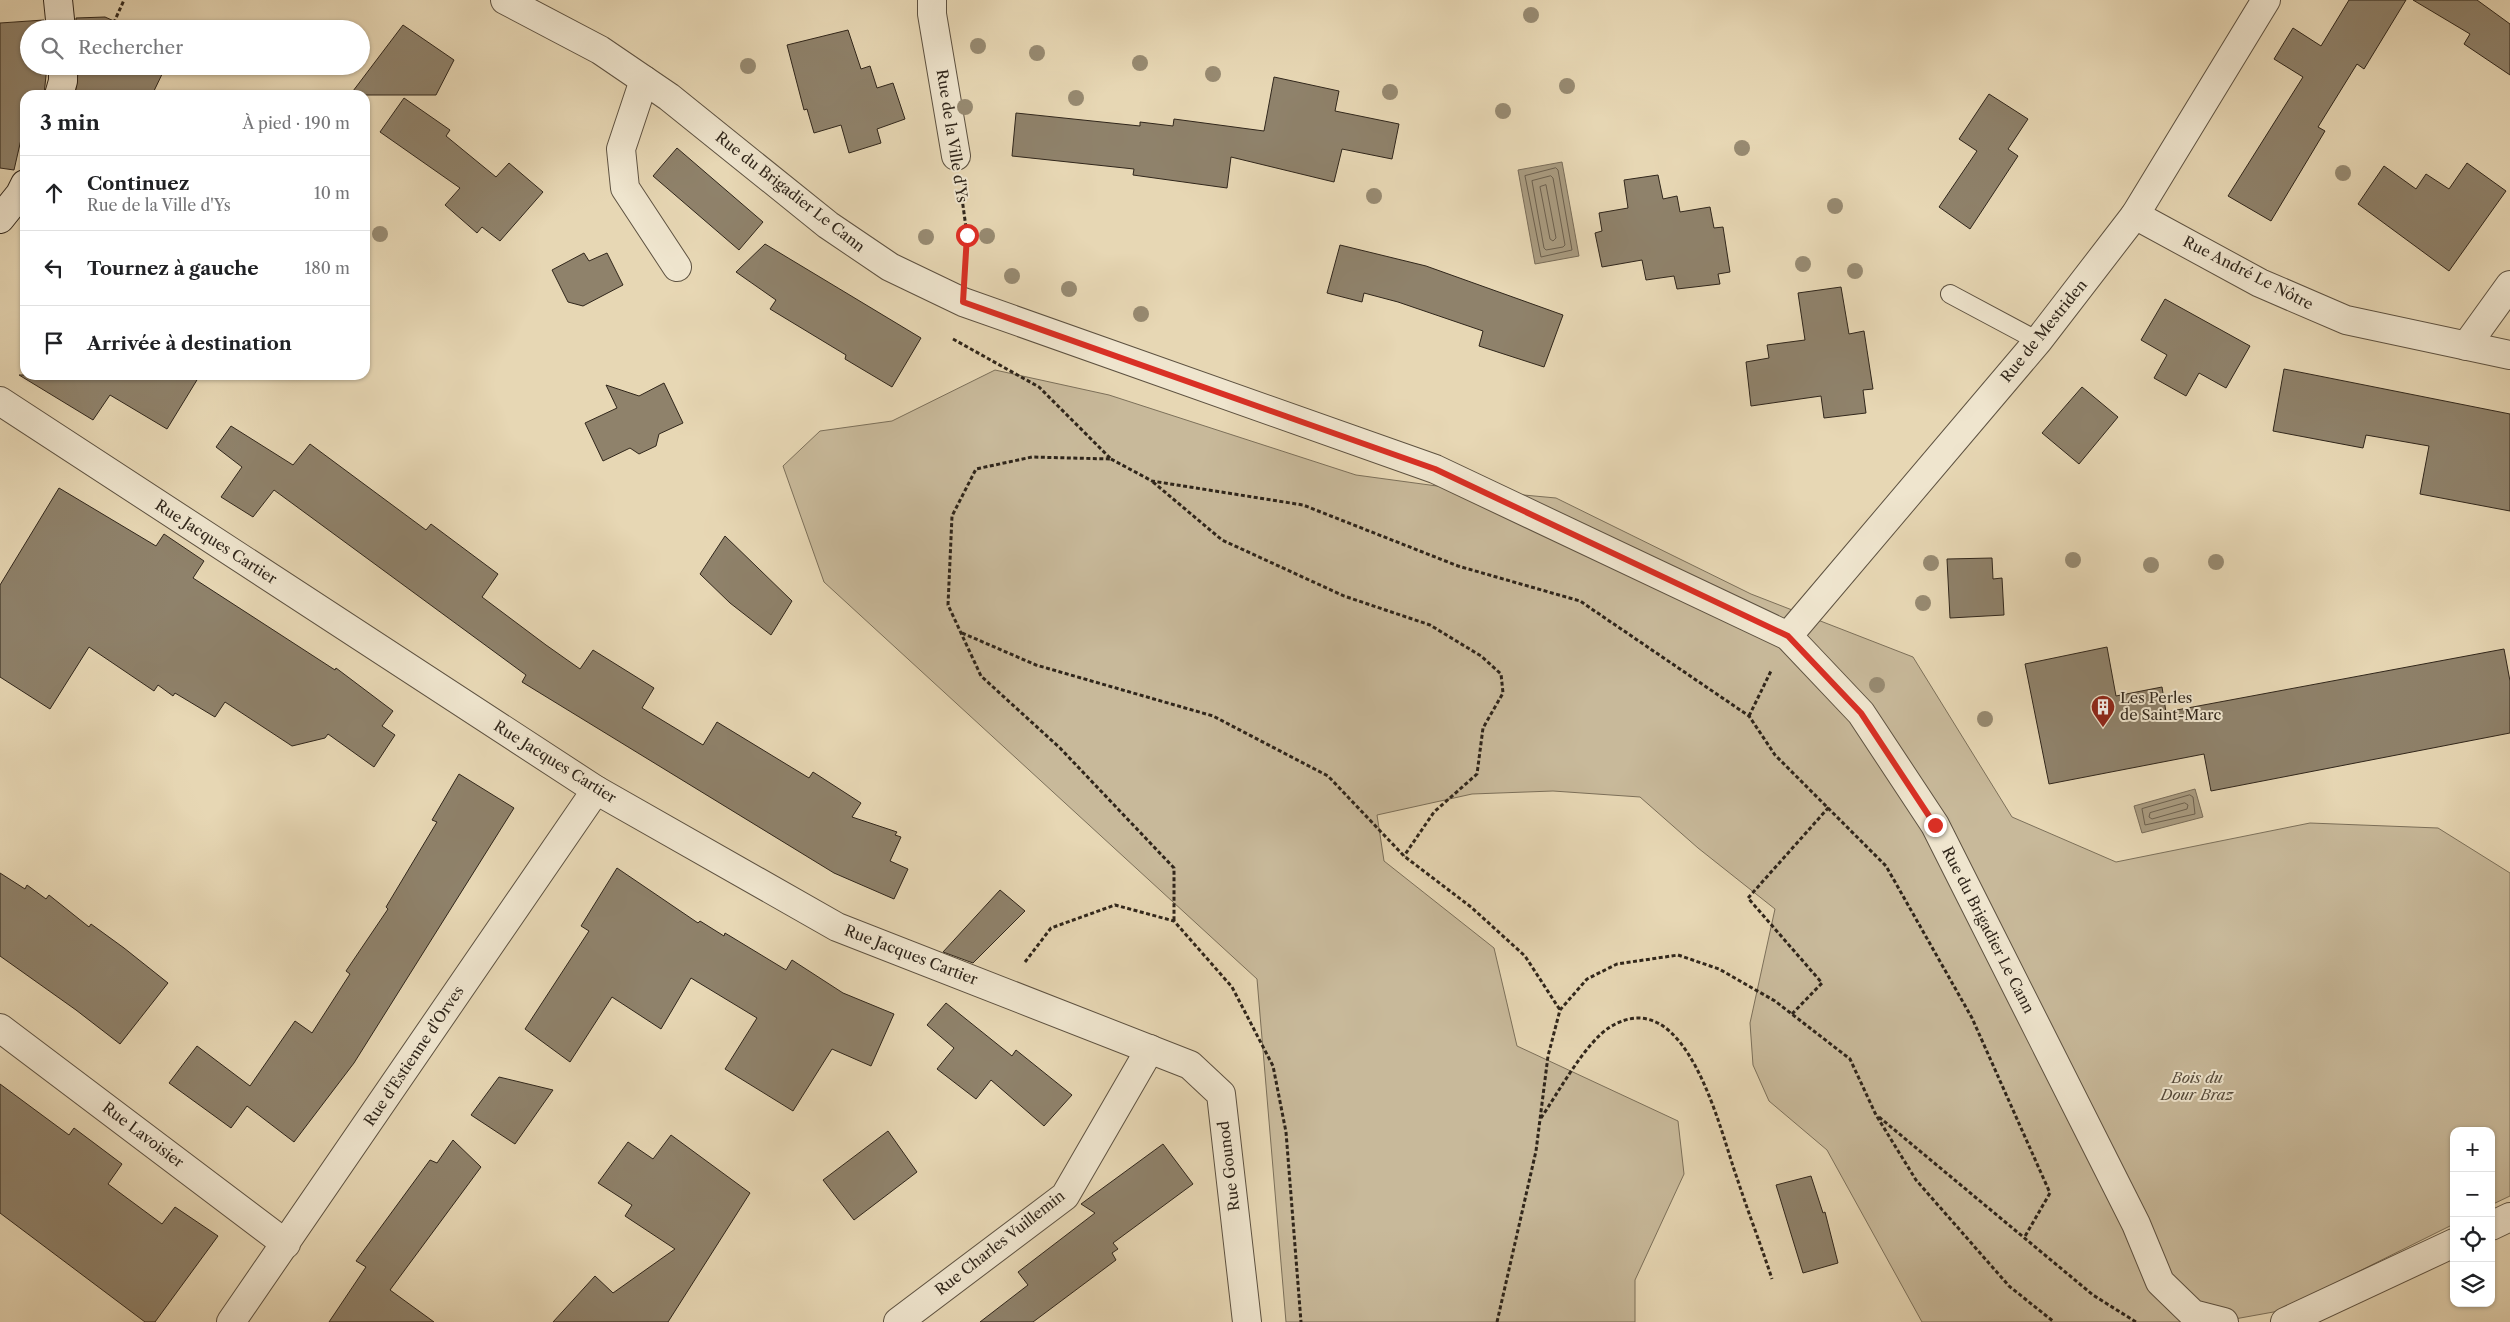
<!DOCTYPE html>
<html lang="fr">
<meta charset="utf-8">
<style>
body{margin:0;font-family:"Libre Caslon Text",serif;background:#f6f6f6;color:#202124}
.controls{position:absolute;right:15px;bottom:15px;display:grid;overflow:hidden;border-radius:10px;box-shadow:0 1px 4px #0004}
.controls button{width:45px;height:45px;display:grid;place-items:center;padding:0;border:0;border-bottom:1px solid #e0e0e0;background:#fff;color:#202124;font:25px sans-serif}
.stop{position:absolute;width:15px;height:15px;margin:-11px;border:4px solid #d93025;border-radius:50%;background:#fff}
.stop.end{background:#d93025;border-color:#fff;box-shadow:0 1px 5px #0008}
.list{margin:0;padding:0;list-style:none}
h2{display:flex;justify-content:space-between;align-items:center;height:65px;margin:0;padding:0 20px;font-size:21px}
h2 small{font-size:16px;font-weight:400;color:#757577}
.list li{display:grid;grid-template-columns:32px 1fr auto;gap:15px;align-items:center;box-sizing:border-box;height:75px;padding:0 20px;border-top:1px solid #e0e0e0}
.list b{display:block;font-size:19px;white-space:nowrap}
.list p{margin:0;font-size:16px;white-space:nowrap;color:#757577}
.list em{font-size:16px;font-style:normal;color:#757577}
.icon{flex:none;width:28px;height:28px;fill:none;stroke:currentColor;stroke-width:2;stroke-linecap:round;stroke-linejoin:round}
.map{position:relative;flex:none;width:2510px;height:1322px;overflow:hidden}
.search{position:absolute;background:#fff;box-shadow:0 1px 4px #0004;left:20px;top:20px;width:350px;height:55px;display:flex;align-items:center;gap:12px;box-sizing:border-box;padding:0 18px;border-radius:28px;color:#757577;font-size:19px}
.panel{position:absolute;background:#fff;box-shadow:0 1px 4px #0004;left:20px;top:90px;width:350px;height:290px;border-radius:15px}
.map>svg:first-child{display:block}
.green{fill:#c8b99a;stroke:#7c705a}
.water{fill:#a99b80;stroke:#796c58}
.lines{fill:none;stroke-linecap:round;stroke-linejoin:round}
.shore{stroke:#6c604e;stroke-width:1}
.building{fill:#8f826b;stroke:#30261b}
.lane-casing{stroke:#5e5241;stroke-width:20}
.street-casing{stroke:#5e5241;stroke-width:30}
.secondary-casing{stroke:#30261b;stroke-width:30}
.path{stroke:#30261b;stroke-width:3;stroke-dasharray:4 2.5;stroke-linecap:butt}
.lane{stroke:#efe5ce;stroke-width:18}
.street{stroke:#efe5ce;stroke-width:28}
.secondary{stroke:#efe5ce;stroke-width:28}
.tree{fill:#978a71}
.route{stroke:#d93025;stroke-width:6}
.labels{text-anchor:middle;stroke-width:4;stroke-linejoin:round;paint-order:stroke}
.street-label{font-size:15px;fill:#30261b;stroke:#efe5ce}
.poi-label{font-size:15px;fill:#30261b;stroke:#efe5ce;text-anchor:start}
.park-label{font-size:15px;font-style:italic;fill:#564b3b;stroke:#efe5ce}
</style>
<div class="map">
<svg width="2510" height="1322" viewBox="0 0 2510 1322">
<rect width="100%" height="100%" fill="#e7d7b4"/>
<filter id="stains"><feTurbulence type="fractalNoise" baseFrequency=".004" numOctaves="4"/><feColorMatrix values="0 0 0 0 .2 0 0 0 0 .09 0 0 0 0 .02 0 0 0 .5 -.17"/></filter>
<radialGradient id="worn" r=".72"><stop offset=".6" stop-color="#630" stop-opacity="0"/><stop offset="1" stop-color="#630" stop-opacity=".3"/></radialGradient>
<path class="green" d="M995 370 1109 395 1356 475 1459 489 1556 498 1751 594 1913 657 2012 817 2116 862 2310 823 2438 828 2510 873V1196L2491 1205V1131H2454V1224L2279 1311 2218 1322H1922L1827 1150 1769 1101 1753 1065 1750 1023 1775 909 1698 848 1640 797 1553 791 1472 794 1377 815 1384 861 1494 948 1517 1046 1678 1121 1684 1174 1635 1280V1322H1286L1257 979 824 582 783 466 820 431 892 421Z"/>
<g class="water">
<path d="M1562 162 1579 256 1535 264 1518 170Z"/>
<path d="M2195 789 2203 817 2142 833 2134 806Z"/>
</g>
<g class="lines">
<g class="shore">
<path d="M1556 168 1558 170 1572 250 1541 257 1525 176Z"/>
<path d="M1551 176 1553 178 1565 245 1563 247 1546 250 1544 248 1532 181Z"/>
<path d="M1546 185 1556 238 1553 241 1550 239 1540 187Z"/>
<path d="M2190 795 2193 797 2195 814 2145 825 2142 809Z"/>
<path d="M2185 803 2188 805 2187 809 2152 819 2149 817 2150 813Z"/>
</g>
</g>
<g class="building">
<path d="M2349 0H2406L2364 69 2357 64 2318 127 2325 131 2271 221 2228 196 2303 77 2274 59 2293 28 2321 46Z"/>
<path d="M2413 0H2477L2510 24V75L2464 44 2470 34Z"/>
<path d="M105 17 132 29H76V18Z"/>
<path d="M44 20 45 29H29V66H47L44 95H25V122L14 170 0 168V23Z"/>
<path d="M403 25 454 60 436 95H350Z"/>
<path d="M848 30 861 69 870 66 877 88 893 83 905 119 877 129 881 143 849 153 841 125 814 133 807 109 804 110 787 45Z"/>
<path d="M79 66H166L152 95H75Z"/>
<path d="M1274 77 1339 91 1335 111 1399 124 1392 159 1342 149 1334 182 1231 157 1227 188 1133 175 1134 169 1012 156 1016 113 1140 126V122L1173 126 1174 119 1264 131Z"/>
<path d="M1989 94 2028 119 2008 149 2018 156 1970 229 1939 207 1977 151 1959 139Z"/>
<path d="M404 98 450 130 446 136 496 177 509 163 543 192 500 241 482 227 477 233 445 205 460 188 380 132Z"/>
<path d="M677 148 763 222 739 250 653 176Z"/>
<path d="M2467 163 2506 191 2449 271 2358 204 2384 166 2416 189 2426 174 2449 189Z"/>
<path d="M1658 175 1663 199 1677 196 1680 212 1710 207 1714 228 1723 227 1730 272 1718 274 1720 284 1677 289 1674 276 1646 280 1642 260 1602 267 1595 233 1602 231 1599 213 1628 208 1624 180Z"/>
<path d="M765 244 921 338 892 387 845 359 846 355 770 309 776 300 736 272Z"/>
<path d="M1340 245 1426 266 1563 315 1544 367 1479 346 1483 331 1398 302 1364 293 1362 302 1327 293Z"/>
<path d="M584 253 589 261 607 253 623 285 583 306 568 302 552 270Z"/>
<path d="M1841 287 1849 334 1864 331 1873 389 1863 390 1866 413 1824 418 1821 396 1751 406 1746 362 1769 358 1767 345 1805 340 1798 293Z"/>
<path d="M2165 299 2250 346 2226 388 2199 373 2186 396 2154 378 2167 355 2141 340Z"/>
<path d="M2284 369 2510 414V511L2420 494 2429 446 2366 435 2363 448 2273 431Z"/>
<path d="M19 375H200L167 429 110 395 93 420Z"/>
<path d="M664 383 683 423 659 434 656 446 639 454 630 448 603 461 585 423 617 408 606 385 639 396Z"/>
<path d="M2082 387 2118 417 2079 464 2042 433Z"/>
<path d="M231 426 293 465 310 444 426 530 431 524 498 574 482 597 546 645 580 669 593 650 654 688 642 708 703 745 717 722 809 778 813 772 861 803 852 817 897 832 895 835 901 837 890 861 908 869 894 899 834 873 522 682 526 675 274 490 253 517 221 497 242 467 216 447Z"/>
<path d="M59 488 156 546 164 534 204 561 193 578 335 670 336 668 393 711 382 726 395 735 374 767 328 734 325 738 292 746 225 702 215 717 175 693 173 696 158 685 154 691 89 647 50 709 0 677V585Z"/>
<path d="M725 536 792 601 771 635 730 603 700 574Z"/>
<path d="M1992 558 1993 579 2002 578 2004 615 1950 618 1947 559Z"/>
<path d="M2107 647 2116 696 2162 687 2166 712 2504 649 2510 681V733L2211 791 2204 754 2049 784 2025 664Z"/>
<path d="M459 774 514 808 354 1063 294 1142 247 1106 231 1128 169 1083 197 1046 250 1086 295 1021 312 1033 350 974 346 971 388 909 386 907 437 822 432 820Z"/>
<path d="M617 868 698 923 700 921 724 936 725 933 786 970 792 960 843 993 894 1014 871 1066 832 1049 793 1111 725 1069 757 1018 691 978 661 1029 612 997 570 1062 525 1029 589 931 581 926Z"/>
<path d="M0 873 25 889 27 885 46 899 49 895 89 927 91 924 124 948 168 983 120 1044 76 1010 0 956Z"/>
<path d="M1000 890 1025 911 973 963 943 952Z"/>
<path d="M946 1003 1012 1056 1016 1050 1072 1095 1044 1126 991 1080 976 1099 937 1069 954 1048 927 1025Z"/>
<path d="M499 1077 553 1090 515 1144 471 1115Z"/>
<path d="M0 1084 69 1135 74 1128 122 1164 108 1184 162 1224 175 1207 218 1236 155 1322H145L0 1213Z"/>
<path d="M888 1131 917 1172 854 1220 823 1180Z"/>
<path d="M671 1135 750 1193 668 1322H553L595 1276 613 1293 675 1249 625 1216 632 1205 598 1183 628 1142 653 1159Z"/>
<path d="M453 1140 481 1167 390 1290 434 1322H329L366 1267 356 1261 430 1160 437 1163Z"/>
<path d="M1163 1144 1193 1184 1113 1243 1118 1249 1112 1253 1116 1260 1033 1322H980L1028 1285 1018 1272 1095 1213 1081 1204Z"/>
<path d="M1811 1176 1823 1213 1825 1212 1838 1263 1803 1273 1776 1185Z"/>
</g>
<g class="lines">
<defs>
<path id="lane" d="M1950 294 2038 341"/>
<g id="street">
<path d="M505 0 600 50 669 97 828 225 890 267 963 302 1435 469 1788 636 1861 713 1935 825 2136 1224 2160 1282 2193 1314 2224 1322"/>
<path d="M932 0V14L956 156"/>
<path d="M644 80 621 149 625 188 677 267"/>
<path d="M2135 215 2260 283 2346 320 2510 355"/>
<path d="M2466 346 2510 285"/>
<path d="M0 401 596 790 837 927 1190 1065 1221 1094 1247 1322"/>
<path d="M1788 636 2038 341 2135 215 2266 0"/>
<path d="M0 1028 286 1244"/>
<path d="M2491 1226 2510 1217"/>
<path d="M231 1322 596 790"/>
<path d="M898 1322 1065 1196 1150 1049"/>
<path d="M2285 1322 2454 1243"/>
</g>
<g id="secondary">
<path d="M58 0 61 29"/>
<path d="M59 95 63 81V66"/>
<path d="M0 219 20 194 25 184"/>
</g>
</defs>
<use href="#lane" class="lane-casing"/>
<use href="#street" class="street-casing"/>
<use href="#secondary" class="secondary-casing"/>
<g class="path">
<path d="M111 29 124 0"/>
<path d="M961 191 967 235 966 264"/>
<path d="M953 339 1039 387 1111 459 1032 457 976 469 952 516 948 605 981 676 1060 748 1174 868V921"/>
<path d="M1111 459 1152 481 1303 505 1458 566 1580 601 1749 716 1775 755 1886 866 1972 1018 2050 1193 2024 1238"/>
<path d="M1153 482 1222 540 1344 596 1430 625 1481 656 1501 674 1503 693 1483 728 1477 774 1434 812 1404 856"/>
<path d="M962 633 1036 665 1213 716 1328 776 1404 856 1471 907 1525 956 1560 1010"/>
<path d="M1749 716 1771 671"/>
<path d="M1025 962 1051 928 1115 905 1174 921 1232 987 1273 1066 1286 1132 1301 1322"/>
<path d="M1792 1014 1822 983 1748 898 1829 807"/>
<path d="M1879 1117 2093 1295 2136 1322"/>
<path d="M1541 1118C1558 1093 1585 1043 1610 1027 1687 980 1720 1131 1737 1178 1748 1212 1761 1245 1772 1279"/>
<path d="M1497 1322 1536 1151 1548 1056 1560 1010 1587 979 1617 964 1678 955 1719 969 1775 1001 1850 1059 1876 1115 1916 1180 2009 1286 2054 1322"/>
</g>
<use href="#lane" class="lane"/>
<use href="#street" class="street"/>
<use href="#secondary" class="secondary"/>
</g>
<g class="tree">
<circle cx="1531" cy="15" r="8"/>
<circle cx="978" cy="46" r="8"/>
<circle cx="1037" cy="53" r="8"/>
<circle cx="1140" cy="63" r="8"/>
<circle cx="748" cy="66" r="8"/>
<circle cx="1213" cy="74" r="8"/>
<circle cx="1567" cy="86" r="8"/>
<circle cx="1390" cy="92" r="8"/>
<circle cx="1076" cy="98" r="8"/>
<circle cx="965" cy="107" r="8"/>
<circle cx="1503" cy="111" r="8"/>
<circle cx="1742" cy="148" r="8"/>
<circle cx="2343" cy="173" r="8"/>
<circle cx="1374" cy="196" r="8"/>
<circle cx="1835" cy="206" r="8"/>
<circle cx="380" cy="234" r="8"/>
<circle cx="987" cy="236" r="8"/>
<circle cx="926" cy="237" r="8"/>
<circle cx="1803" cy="264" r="8"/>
<circle cx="1855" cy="271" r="8"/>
<circle cx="1012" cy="276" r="8"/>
<circle cx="1069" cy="289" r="8"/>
<circle cx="1141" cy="314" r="8"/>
<circle cx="2073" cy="560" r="8"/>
<circle cx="2216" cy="562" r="8"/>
<circle cx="1931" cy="563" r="8"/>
<circle cx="2151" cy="565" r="8"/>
<circle cx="1923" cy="603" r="8"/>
<circle cx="1877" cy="685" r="8"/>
<circle cx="1985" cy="719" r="8"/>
</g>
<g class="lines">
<path class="route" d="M967 235 963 302 1435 469 1788 636 1861 713 1935 825"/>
</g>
<defs>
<symbol id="building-pin" viewBox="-11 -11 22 30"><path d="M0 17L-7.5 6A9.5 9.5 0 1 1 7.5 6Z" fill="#8f2418" stroke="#efe5ce"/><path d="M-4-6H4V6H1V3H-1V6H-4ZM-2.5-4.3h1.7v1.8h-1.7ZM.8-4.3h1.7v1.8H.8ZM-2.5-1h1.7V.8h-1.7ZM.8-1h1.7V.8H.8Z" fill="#fff"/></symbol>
</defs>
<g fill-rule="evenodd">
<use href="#building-pin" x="2089" y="693" width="28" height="38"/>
</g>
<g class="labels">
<g class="street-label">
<text transform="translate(952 136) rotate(81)" y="5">Rue de la Ville d'Ys</text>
<text transform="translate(790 192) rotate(38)" y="5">Rue du Brigadier Le Cann</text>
<text transform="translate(2248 273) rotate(27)" y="5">Rue André Le Nôtre</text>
<text transform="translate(2044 331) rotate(-51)" y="5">Rue de Mestriden</text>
<text transform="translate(216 542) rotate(33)" y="5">Rue Jacques Cartier</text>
<text transform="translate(555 762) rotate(32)" y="5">Rue Jacques Cartier</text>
<text transform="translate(1988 930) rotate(63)" y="5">Rue du Brigadier Le Cann</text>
<text transform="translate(911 955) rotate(21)" y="5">Rue Jacques Cartier</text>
<text transform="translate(414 1056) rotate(-56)" y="5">Rue d'Estienne d'Orves</text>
<text transform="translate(143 1135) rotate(37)" y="5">Rue Lavoisier</text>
<text transform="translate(1229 1166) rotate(-97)" y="5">Rue Gounod</text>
<text transform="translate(1000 1243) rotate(-38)" y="5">Rue Charles Vuillemin</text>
</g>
<g class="poi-label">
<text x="2120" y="703">Les Perles<tspan x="2120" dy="17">de Saint-Marc</tspan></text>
</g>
<g class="park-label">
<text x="2197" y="1083">Bois du<tspan x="2197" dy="17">Dour Braz</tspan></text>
</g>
</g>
<rect width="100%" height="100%" filter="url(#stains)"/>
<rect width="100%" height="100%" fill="url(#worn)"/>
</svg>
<div class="controls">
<button>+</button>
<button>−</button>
<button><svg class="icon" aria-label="locate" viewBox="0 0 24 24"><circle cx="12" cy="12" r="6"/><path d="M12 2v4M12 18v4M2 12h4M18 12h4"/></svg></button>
<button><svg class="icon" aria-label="layers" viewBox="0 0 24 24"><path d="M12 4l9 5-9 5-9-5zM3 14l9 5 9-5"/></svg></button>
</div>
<div class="stop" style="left:967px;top:235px"></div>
<div class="stop end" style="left:1935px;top:825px"></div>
<div class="search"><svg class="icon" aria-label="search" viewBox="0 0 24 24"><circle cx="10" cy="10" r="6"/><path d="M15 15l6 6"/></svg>Rechercher</div>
<section class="panel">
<h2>3 min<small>À pied · 190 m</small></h2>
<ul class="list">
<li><svg class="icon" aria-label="ahead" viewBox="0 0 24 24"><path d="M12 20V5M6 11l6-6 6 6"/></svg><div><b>Continuez</b><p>Rue de la Ville d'Ys</p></div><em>10 m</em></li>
<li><svg class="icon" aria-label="left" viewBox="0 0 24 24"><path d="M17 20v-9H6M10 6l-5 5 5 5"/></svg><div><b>Tournez à gauche</b></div><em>180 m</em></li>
<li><svg class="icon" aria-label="arrive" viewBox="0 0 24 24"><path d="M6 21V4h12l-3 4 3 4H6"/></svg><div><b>Arrivée à destination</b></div></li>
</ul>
</section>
</div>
